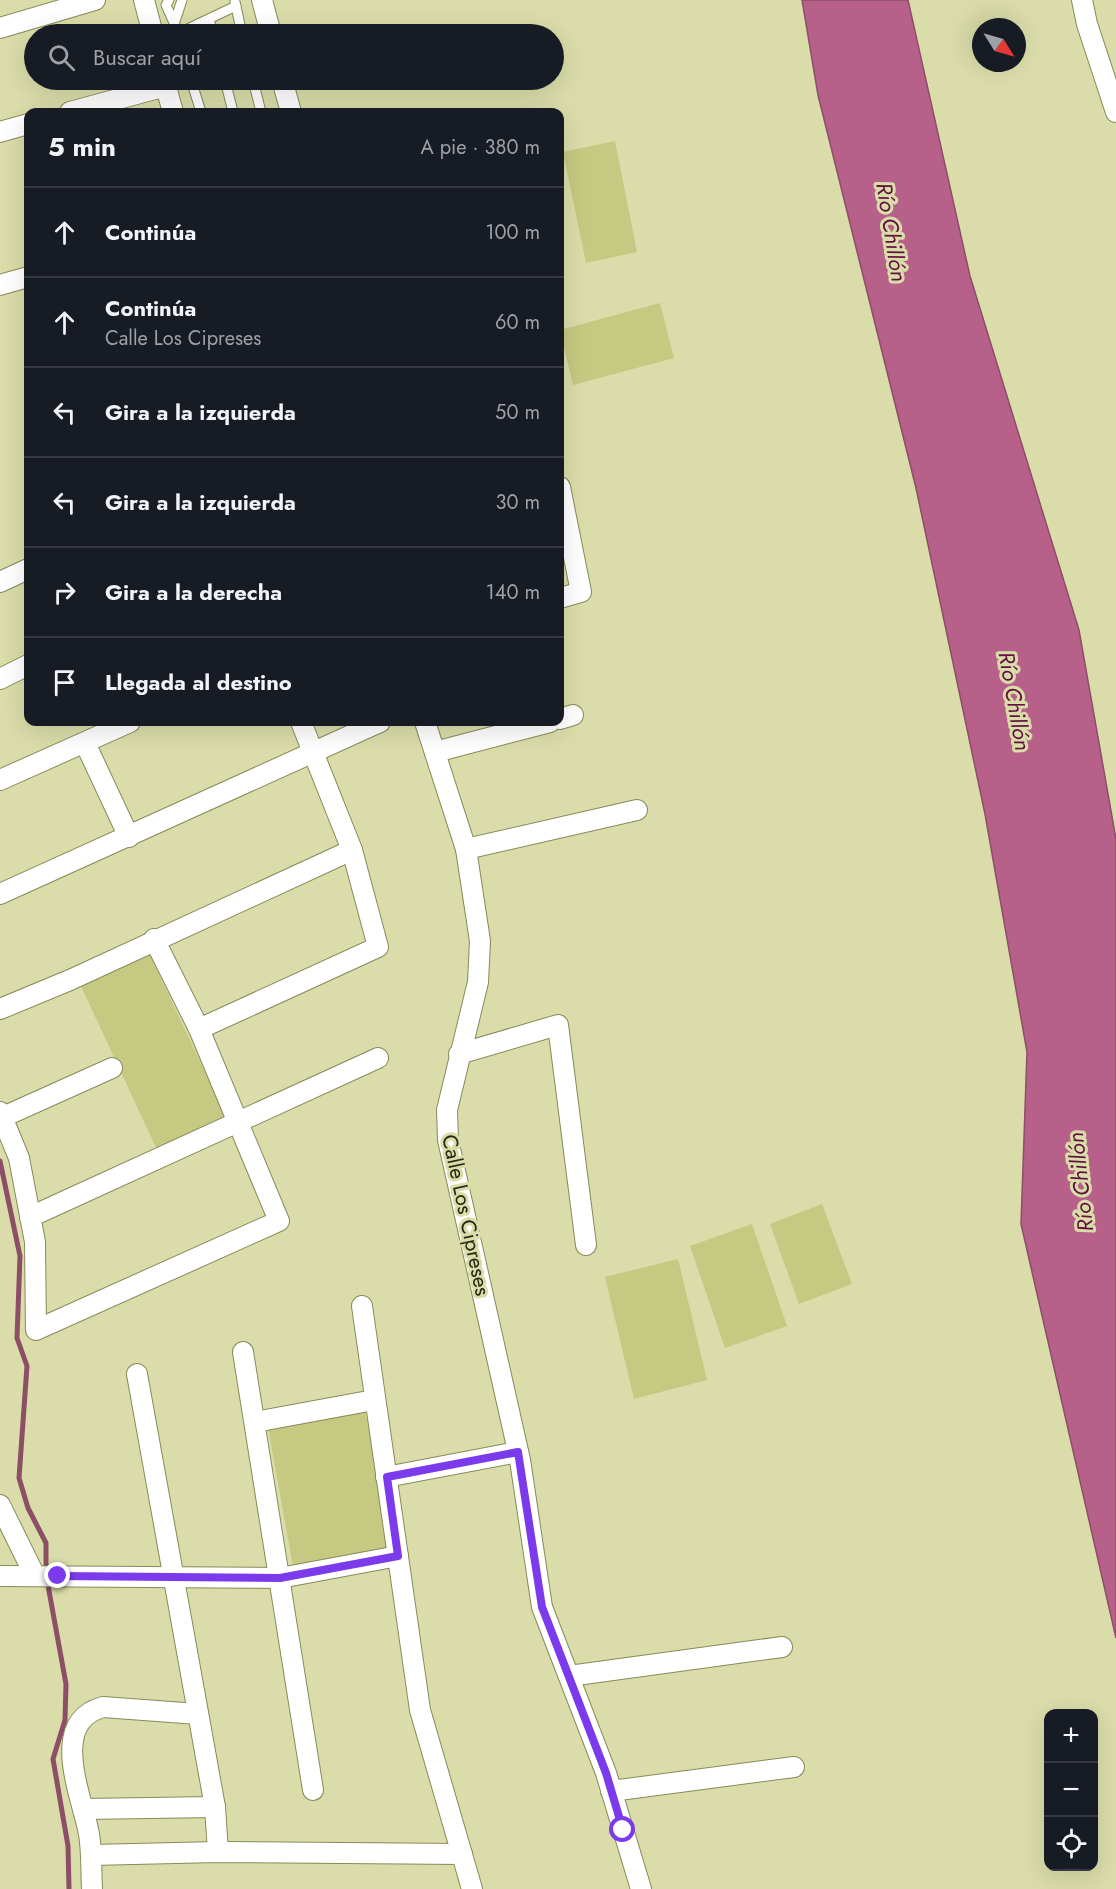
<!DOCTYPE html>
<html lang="es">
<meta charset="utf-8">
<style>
body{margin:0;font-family:Jost,sans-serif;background:#242831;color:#f1f3f6}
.controls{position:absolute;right:18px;bottom:18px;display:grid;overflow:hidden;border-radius:12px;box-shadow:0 6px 24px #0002}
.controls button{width:54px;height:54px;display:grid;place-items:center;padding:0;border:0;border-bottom:2px solid #363941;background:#171b24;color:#f1f3f6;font:30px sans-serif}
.compass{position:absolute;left:972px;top:18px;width:54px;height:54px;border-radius:50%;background:#171b24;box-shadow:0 6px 24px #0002;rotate:127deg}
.stop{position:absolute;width:18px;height:18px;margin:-14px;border:4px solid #7c3aed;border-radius:50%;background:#fff}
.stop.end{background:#7c3aed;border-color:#fff;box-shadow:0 2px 6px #0008}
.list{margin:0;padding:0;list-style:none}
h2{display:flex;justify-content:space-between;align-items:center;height:78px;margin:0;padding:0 24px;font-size:26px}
h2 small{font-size:20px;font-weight:400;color:#9ea1a6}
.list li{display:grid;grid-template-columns:39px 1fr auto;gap:18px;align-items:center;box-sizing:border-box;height:90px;padding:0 24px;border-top:2px solid #363941}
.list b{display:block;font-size:22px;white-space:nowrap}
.list p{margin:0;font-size:20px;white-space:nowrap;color:#9ea1a6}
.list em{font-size:20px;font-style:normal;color:#9ea1a6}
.icon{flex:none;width:33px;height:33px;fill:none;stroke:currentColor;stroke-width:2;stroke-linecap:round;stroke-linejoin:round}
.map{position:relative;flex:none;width:1116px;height:1889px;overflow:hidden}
.search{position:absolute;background:#171b24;box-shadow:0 6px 24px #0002;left:24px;top:24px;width:540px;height:66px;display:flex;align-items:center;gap:15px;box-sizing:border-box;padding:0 21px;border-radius:33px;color:#9ea1a6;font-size:22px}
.panel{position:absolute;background:#171b24;box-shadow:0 6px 24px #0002;left:24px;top:108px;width:540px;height:618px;border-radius:12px}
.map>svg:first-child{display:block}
.green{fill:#c5c981}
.water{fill:#b7608a;stroke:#8c4f66;stroke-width:1.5}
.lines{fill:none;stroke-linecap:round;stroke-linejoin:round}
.stream{stroke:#8c4f66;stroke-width:5}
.service-casing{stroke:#878a59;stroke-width:11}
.minor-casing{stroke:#878a59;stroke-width:22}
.service{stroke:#fff;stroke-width:9}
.minor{stroke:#fff;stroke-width:20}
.route{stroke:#7c3aed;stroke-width:8}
.labels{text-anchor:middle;stroke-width:6;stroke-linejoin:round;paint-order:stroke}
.street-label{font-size:21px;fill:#272813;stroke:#dadda9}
.water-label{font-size:22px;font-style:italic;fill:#62103f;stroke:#dadda9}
</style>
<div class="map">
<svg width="1116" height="1889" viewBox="0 0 1116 1889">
<rect width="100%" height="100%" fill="#dadda9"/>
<g class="green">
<path d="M615 141 637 252 586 263 563 152Z"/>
<path d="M660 303 674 358 573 385 560 330Z"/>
<path d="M148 951 228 1121 159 1154 80 984Z"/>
<path d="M822 1204 852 1284 799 1304 770 1224Z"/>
<path d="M752 1224 787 1326 725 1348 690 1246Z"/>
<path d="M678 1259 707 1380 634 1399 605 1277Z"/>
<path d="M365 1409 390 1549 293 1567 268 1427Z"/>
</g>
<path class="water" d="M802 0H908L970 276 1079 630 1116 839V1638L1021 1224 1027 1052 985 814 916 488 818 95Z"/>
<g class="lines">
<g class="stream">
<path d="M0 1161 20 1256 17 1338 27 1366 19 1478 28 1508 46 1543V1571"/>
<path d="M47 1580 66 1684 65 1720 53 1759 68 1846 69 1889"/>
</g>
<defs>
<g id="service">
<path d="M169 0 166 5 179 34"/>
<path d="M235 2 242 34"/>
<path d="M209 19 213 34"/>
<path d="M175 21 182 0"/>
<path d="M179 33 236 6"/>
<path d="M191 80 201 112"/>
<path d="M225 80 233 112"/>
<path d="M253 80 261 112"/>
</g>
<g id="minor">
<path d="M144 0 153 34"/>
<path d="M262 0 271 34"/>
<path d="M1082 0 1087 24 1116 112"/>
<path d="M0 28 95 0"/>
<path d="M164 80 173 112"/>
<path d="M282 80 291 112"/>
<path d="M70 112 166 86"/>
<path d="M0 132 28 124"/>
<path d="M0 285 28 277"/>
<path d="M560 487 581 592 560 598"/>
<path d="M0 582 28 569"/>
<path d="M0 679 28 665"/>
<path d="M560 719 573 715"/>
<path d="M425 722 466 849 480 941 478 982 447 1110 448 1140 520 1460 542 1607 606 1773 641 1889"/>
<path d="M85 743 129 837"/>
<path d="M435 752 550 722"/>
<path d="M0 780 130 722"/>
<path d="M466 849 637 810"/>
<path d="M0 894 380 722"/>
<path d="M0 1009 70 980 352 850"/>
<path d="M199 1029 378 947 352 850 301 722"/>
<path d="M459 1054 558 1025 586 1245"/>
<path d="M0 1112 19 1158 35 1242 36 1330 279 1221 199 1029 154 939"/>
<path d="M3 1117 112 1068"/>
<path d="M30 1217 378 1058"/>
<path d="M362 1306 420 1710 472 1889"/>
<path d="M243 1352 313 1790"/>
<path d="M137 1374 215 1807 218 1852"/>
<path d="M255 1422 374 1400"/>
<path d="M386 1477 518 1452"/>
<path d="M0 1505 35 1576"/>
<path d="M0 1576 280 1578 398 1556"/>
<path d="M569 1676 782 1647"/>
<path d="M611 1791 794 1767"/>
<path d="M83 1809 215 1807"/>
<path d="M91 1855 218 1852 462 1854"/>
<path d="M92 1889C91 1871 92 1852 89 1834 82 1796 48 1722 103 1707L198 1714"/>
</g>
</defs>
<use href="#service" class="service-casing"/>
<use href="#minor" class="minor-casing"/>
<use href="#service" class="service"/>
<use href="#minor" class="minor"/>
</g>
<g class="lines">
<path class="route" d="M58 1576 280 1578 398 1556 387 1477 518 1452 542 1607 606 1773 623 1830"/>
</g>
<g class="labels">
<g class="street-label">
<text transform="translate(466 1215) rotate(78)" y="7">Calle Los Cipreses</text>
</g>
<g class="water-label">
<text transform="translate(892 232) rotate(81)" y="8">Río Chillón</text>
<text transform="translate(1015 701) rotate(80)" y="8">Río Chillón</text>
<text transform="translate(1080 1182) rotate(-96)" y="8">Río Chillón</text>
</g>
</g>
</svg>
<div class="controls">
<button>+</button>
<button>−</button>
<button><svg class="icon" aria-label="locate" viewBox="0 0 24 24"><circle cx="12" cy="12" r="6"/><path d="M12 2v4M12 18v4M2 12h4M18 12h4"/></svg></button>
</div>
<svg class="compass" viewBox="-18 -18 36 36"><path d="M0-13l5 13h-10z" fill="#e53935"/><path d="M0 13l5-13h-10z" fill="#9ea1a6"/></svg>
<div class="stop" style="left:623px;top:1830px"></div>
<div class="stop end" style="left:58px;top:1576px"></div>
<div class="search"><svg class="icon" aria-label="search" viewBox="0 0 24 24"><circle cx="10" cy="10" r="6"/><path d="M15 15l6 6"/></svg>Buscar aquí</div>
<section class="panel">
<h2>5 min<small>A pie · 380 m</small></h2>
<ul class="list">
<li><svg class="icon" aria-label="ahead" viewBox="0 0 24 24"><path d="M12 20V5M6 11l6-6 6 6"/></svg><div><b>Continúa</b></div><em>100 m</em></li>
<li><svg class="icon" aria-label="ahead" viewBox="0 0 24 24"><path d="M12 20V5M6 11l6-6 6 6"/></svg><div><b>Continúa</b><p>Calle Los Cipreses</p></div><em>60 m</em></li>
<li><svg class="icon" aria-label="left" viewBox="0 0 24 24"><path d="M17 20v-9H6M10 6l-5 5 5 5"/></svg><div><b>Gira a la izquierda</b></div><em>50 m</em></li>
<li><svg class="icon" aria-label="left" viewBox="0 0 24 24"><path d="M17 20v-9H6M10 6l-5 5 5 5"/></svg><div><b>Gira a la izquierda</b></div><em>30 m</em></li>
<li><svg class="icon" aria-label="right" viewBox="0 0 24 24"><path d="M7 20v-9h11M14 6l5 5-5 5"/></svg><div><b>Gira a la derecha</b></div><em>140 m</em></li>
<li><svg class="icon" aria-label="arrive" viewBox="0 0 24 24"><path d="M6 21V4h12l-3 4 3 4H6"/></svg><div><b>Llegada al destino</b></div></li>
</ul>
</section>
</div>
